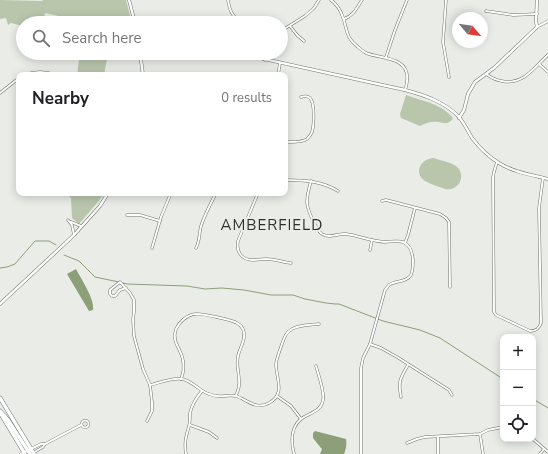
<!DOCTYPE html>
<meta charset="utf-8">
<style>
body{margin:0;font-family:"Nunito Sans",sans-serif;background:#f6f6f6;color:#202124}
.controls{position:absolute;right:12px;bottom:12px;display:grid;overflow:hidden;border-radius:8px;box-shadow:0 2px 10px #0003}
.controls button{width:36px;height:36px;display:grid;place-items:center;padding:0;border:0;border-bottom:1px solid #e0e0e0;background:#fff;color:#202124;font:20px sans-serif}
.compass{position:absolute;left:452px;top:12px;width:36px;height:36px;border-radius:50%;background:#fff;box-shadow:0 2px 10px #0003;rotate:119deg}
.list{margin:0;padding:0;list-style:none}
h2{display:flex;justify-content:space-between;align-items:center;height:52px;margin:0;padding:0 16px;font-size:17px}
h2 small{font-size:13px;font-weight:400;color:#757577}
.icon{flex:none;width:22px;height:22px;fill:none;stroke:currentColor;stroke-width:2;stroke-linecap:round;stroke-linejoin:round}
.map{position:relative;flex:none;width:548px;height:454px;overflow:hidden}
.search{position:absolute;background:#fff;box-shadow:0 2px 10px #0003;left:16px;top:16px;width:272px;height:44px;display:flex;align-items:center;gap:10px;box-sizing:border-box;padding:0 14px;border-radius:22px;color:#757577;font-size:15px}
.panel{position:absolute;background:#fff;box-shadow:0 2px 10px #0003;left:16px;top:72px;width:272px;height:124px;border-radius:8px}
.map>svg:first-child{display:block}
.green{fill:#b9c6ac}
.water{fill:#8c9f78}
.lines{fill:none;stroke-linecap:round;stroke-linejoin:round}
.stream{stroke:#8c9f78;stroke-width:1}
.minor-casing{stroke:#70736d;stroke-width:3}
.tertiary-casing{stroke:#70736d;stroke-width:3.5}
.trunk-casing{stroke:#70736d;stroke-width:4.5}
.minor{stroke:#fff;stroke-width:2}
.tertiary{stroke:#fff;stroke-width:2.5}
.trunk{stroke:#fff;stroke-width:3.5}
.labels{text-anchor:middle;stroke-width:4;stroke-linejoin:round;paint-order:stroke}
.neighbourhood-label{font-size:15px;letter-spacing:1px;fill:#2d302b;stroke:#eaede7}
</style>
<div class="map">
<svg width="548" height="454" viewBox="0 0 548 454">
<rect width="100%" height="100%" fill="#eaede7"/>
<g class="green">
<path d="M0 0 42 1 43 0H126L132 23H91L45 13 43 23H23V26L11 23 8 25 6 18 0 19Z"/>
<path d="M80 53H108L104 75H77Z"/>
<path d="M406 95C423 101 442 104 453 118 447 128 441 120 433 122 428 122 424 124 420 126L401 118 400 114Z"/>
<path d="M434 158C441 161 452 162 457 167 467 176 458 192 445 189 440 187 430 184 425 181 413 173 421 158 434 158Z"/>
<path d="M66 193H91L93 196 96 195 97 193H104L98 202 79 224 72 218 71 198Z"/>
</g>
<g class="water">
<path d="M76 269C81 279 95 299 93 310L89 311 67 274Z"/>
<path d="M315 431 346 439C347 443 346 450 344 454H320L322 449 321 448 313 438V433Z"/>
</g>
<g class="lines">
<g class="stream">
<path d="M64 255 79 261 95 277 119 282"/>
<path d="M0 268 7 267 15 264 35 241H49L56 245"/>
<path d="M123 283 127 284 187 286 205 289 222 288 244 290 271 295H293L305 299 326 303 335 304H339L383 321 420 330 440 338 503 379"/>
<path d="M533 399 548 408"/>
</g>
<defs>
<g id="minor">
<path d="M228 0C230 13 233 18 245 23"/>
<path d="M331 0C336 4 340 9 342 15 348 29 344 36 358 47 360 49 363 51 366 53 380 59 410 56 407 81 407 84 406 87 405 90"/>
<path d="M446 0 443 42 449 77"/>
<path d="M486 11 513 15 537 14"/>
<path d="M344 19C354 15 356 9 362 0"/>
<path d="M290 26 297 35 304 41"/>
<path d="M537 27 548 21"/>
<path d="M281 31 305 16 314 8 319 0"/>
<path d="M386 57 395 30 407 0"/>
<path d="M265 60 266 53"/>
<path d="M539 64 548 72"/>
<path d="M486 74C497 82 511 85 524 77 533 71 540 62 548 55"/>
<path d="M25 75C35 71 45 71 55 75"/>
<path d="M278 75 280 63"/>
<path d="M0 93 19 78"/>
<path d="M285 142C292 142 301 143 307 139 309 137 311 135 312 132 314 125 315 103 310 98 307 95 304 96 301 97"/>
<path d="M497 162 494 172 493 177 494 312 496 315 530 331C536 331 539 329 541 323L539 208 543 178"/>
<path d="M285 180C304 180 322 181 338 191"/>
<path d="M311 181C309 188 307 195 307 202 307 209 316 230 322 234 330 239 338 233 346 234 359 236 372 241 385 242 390 242 398 240 403 242 411 246 412 252 413 260 413 265 413 270 411 275 406 283 396 280 389 285 388 286 387 288 385 290L370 344 363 358 361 368V454"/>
<path d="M258 193 238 241C236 251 241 260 253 260 257 260 261 259 266 259 274 259 283 262 291 263"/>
<path d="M382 201 386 200 440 214 446 218 449 222 450 287"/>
<path d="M127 215H140L160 221"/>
<path d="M68 220 72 225 74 235"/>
<path d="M71 222 81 226"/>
<path d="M405 243 408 235 415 208"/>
<path d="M152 248 161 217 171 193"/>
<path d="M196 248C200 241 199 233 201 226 205 214 211 203 216 193"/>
<path d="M370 250 372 240"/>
<path d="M126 288 120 290 115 296H112L110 294V290L120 282 130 293 134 300V312L133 319 134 336 143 369 150 385 152 402V411L147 421"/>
<path d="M370 344 381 348 397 357 449 390 452 395"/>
<path d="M181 379C183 374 184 366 183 361 182 349 171 343 176 329 179 322 187 315 195 314 201 313 232 320 237 323 239 324 242 327 243 329 247 338 240 347 238 356 236 366 239 371 239 380 240 385 238 391 236 395"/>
<path d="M150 385C158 383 174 377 182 379 193 381 199 391 209 394 219 399 226 394 236 396 237 396 240 398 241 398 250 403 259 409 269 403 286 394 276 378 276 364 277 357 280 350 282 344 284 338 286 332 292 329 299 325 310 325 319 324"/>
<path d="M277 396 291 406 301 419"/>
<path d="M401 397C398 381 400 379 408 365"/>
<circle cx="85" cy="424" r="3.5"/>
<path d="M190 425 209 432 217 438"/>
<path d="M480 434 483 454"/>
<path d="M533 439 548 452"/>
<path d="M407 443 417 439 425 437 480 434 488 430 503 427"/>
<path d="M33 453 43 447 45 444"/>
<path d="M21 454 41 444H45L81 425"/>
<path d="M186 454C184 443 186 436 189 426 190 422 190 417 190 413 192 404 196 398 202 391"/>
<path d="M294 454C291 442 290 428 301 419 309 413 321 412 323 400 325 392 318 374 316 366"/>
<path d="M438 454V437"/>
<path d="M540 454 544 449"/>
</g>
<g id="tertiary">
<path d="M129 0 135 23"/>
<path d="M140 53 143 75"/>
<path d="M237 53 405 90C424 95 445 102 459 117 464 123 468 131 472 138 479 147 489 157 499 163 513 172 532 175 548 179"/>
<path d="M459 118 464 110 468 94 475 82 494 68 537 27 536 21 537 0"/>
<path d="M0 304 74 235 100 206 108 193"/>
</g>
<g id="trunk">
<path d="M0 398 34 454"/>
<path d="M0 411 8 420 30 454"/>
<path d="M1 414 25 454"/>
</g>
</defs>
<use href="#minor" class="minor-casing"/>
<use href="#tertiary" class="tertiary-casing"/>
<use href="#trunk" class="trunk-casing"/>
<use href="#minor" class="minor"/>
<use href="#tertiary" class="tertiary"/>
<use href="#trunk" class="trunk"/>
</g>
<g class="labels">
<g class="neighbourhood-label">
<text x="272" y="230">AMBERFIELD</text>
</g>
</g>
</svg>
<div class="controls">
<button>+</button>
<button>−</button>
<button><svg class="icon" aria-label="locate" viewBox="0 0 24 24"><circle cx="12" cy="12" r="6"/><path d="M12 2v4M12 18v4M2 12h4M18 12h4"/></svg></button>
</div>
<svg class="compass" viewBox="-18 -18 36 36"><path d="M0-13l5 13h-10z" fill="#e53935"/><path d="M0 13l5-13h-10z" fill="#757577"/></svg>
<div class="search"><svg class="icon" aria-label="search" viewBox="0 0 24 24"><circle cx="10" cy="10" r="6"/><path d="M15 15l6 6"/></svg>Search here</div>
<section class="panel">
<h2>Nearby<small>0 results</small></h2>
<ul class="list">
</ul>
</section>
</div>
